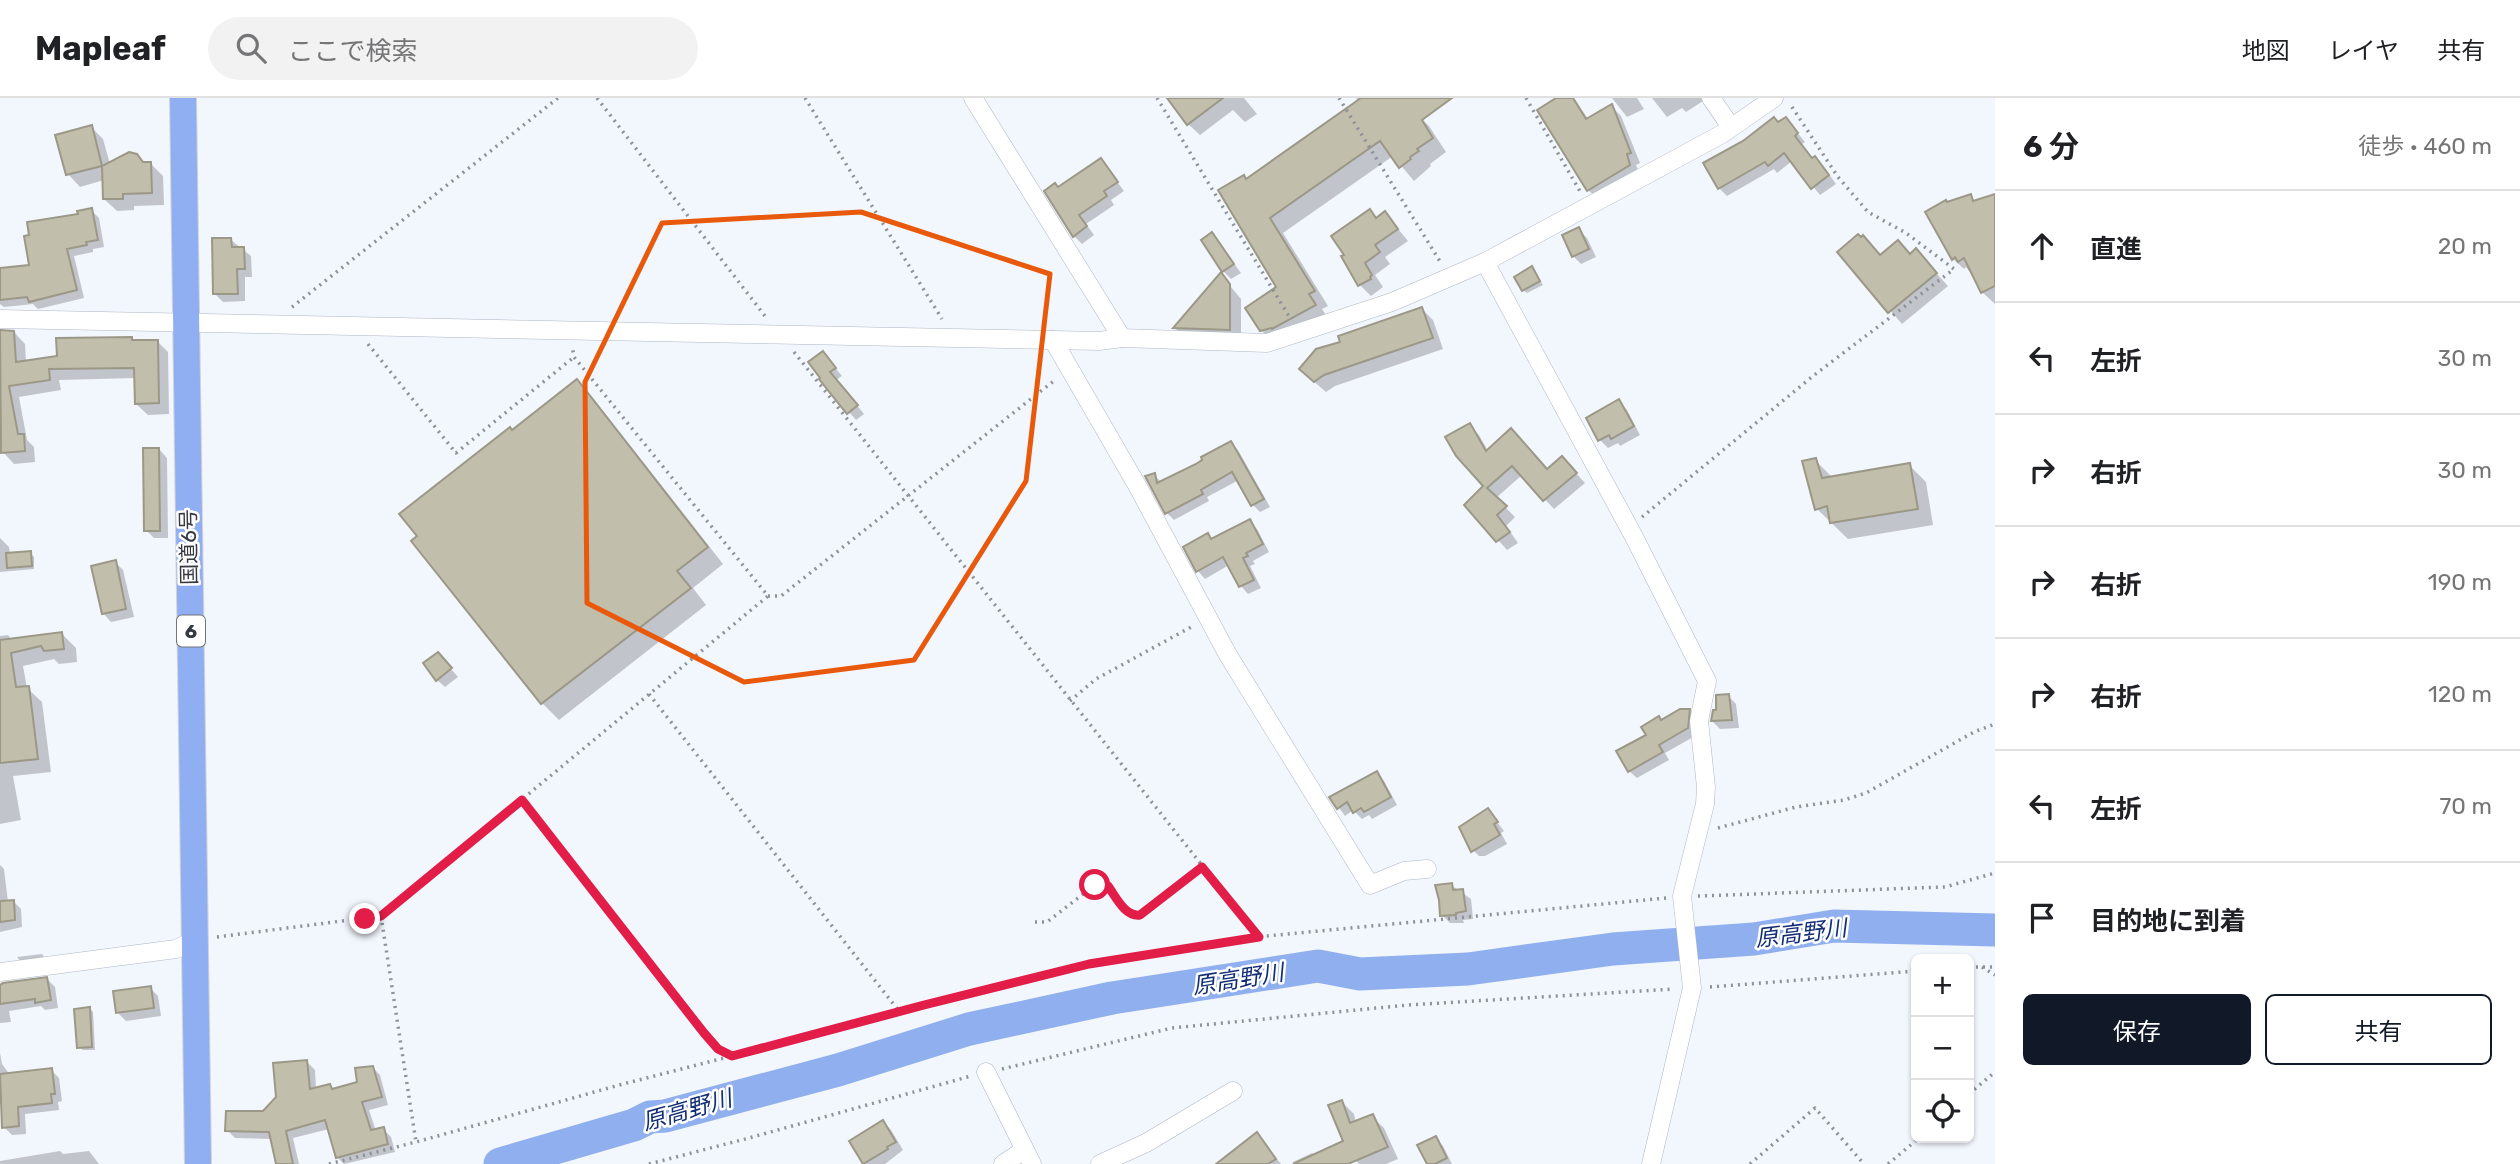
<!DOCTYPE html>
<html lang="ja">
<meta charset="utf-8">
<style>
body{margin:0;font-family:Rubik,"Noto Sans JP",sans-serif;background:#f2f2f2;color:#202124}
.controls{position:absolute;right:21px;bottom:21px;display:grid;overflow:hidden;border-radius:10px;box-shadow:0 2px 5px #0004}
.controls button{width:63px;height:63px;display:grid;place-items:center;padding:0;border:0;border-bottom:2px solid #e0e0e0;background:#fff;color:#202124;font:35px sans-serif}
.stop{position:absolute;width:21px;height:21px;margin:-16px;border:5px solid #e11d48;border-radius:50%;background:#fff}
.stop.end{background:#e11d48;border-color:#fff;box-shadow:0 2px 7px #0008}
.list{margin:0;padding:0;list-style:none}
h2{display:flex;justify-content:space-between;align-items:center;height:91px;margin:0;padding:0 28px;font-size:30px}
h2 small{font-size:23px;font-weight:400;color:#757577}
.list li{display:grid;grid-template-columns:46px 1fr auto;gap:21px;align-items:center;box-sizing:border-box;height:112px;padding:0 28px;border-top:2px solid #e0e0e0}
.list b{display:block;font-size:26px;white-space:nowrap}
.list em{font-size:23px;font-style:normal;color:#757577}
.actions{display:flex;gap:14px;padding:21px 28px}
.actions a{flex:1;padding:16px 0;border:2px solid #111827;border-radius:10px;text-align:center;font-size:24px;color:#111827}
.actions .main{background:#111827;color:#fff}
.icon{flex:none;width:38px;height:38px;fill:none;stroke:currentColor;stroke-width:2;stroke-linecap:round;stroke-linejoin:round}
.map{position:relative;flex:none;width:1995px;height:1066px;overflow:hidden}
header{display:flex;align-items:center;gap:42px;box-sizing:border-box;height:98px;padding:0 35px;background:#fff;border-bottom:2px solid #e0e0e0}
header strong{font-size:33px}
nav{display:flex;gap:38px;margin-inline-start:auto;font-size:24px}
.search{width:490px;height:63px;background:#f2f2f2;display:flex;align-items:center;gap:18px;box-sizing:border-box;padding:0 24px;border-radius:38px;color:#757577;font-size:26px}
main{display:flex}
aside{flex:1;background:#fff}
.map>svg:first-child{display:block}
.shadow{fill:#0003}
.lines{fill:none;stroke-linecap:round;stroke-linejoin:round}
.river{stroke:#90afee;stroke-width:33}
.building{fill:#c2beac;stroke:#9c9887;stroke-width:2}
.minor-casing{stroke:#aeb7c7;stroke-width:19}
.highway-casing{stroke:#d3d3d5;stroke-width:28}
.path{stroke:#8d9198;stroke-width:3.5;stroke-dasharray:2 5;stroke-linecap:butt}
.minor{stroke:#fff;stroke-width:18}
.highway{stroke:#90aff2;stroke-width:26}
.route{stroke:#e11d48;stroke-width:9}
.marked{fill:none;stroke:#e8590c;stroke-width:5;stroke-linejoin:round}
.labels{text-anchor:middle;stroke-width:5;stroke-linejoin:round;paint-order:stroke}
.shield{fill:#fff;stroke:#727479;stroke-width:2}
.shield-label{font-size:19px;font-weight:bold;fill:#353940}
.street-label{font-size:21px;fill:#353940;stroke:#fff}
.water-label{font-size:23px;font-style:italic;fill:#122e76;stroke:#fff}
</style>
<header>
<strong>Mapleaf</strong>
<div class="search"><svg class="icon" aria-label="search" viewBox="0 0 24 24"><circle cx="10" cy="10" r="6"/><path d="M15 15l6 6"/></svg>ここで検索</div>
<nav><a>地図</a><a>レイヤ</a><a>共有</a></nav>
</header>
<main>
<div class="map">
<svg width="1995" height="1066" viewBox="0 0 1995 1066">
<rect width="100%" height="100%" fill="#f2f6fd"/>
<g class="shadow">
<path d="M1173 0H1244L1257 16 1245 24 1233 12 1200 37 1188 26Z"/>
<path d="M1356 0H1412L1415 14 1429 28 1446 54 1430 66 1431 68 1414 83 1393 58 1283 135 1328 208 1322 211 1329 222 1276 247 1261 232 1279 190 1247 82 1358 3Z"/>
<path d="M1560 0H1574L1588 21 1611 8 1621 18 1640 65 1636 67 1640 77 1599 102 1588 92Z"/>
<path d="M1612 0H1637L1644 11 1627 19Z"/>
<path d="M1652 0H1701L1703 3 1686 14 1682 10 1667 19Z"/>
<path d="M1786 21 1805 44 1802 46 1813 61 1815 60 1823 68 1836 86 1820 97 1792 63 1777 75 1774 71 1727 98 1719 90 1744 44Z"/>
<path d="M91 29 103 41 110 66H151L163 78 164 107 134 108V112L117 113 104 101V82L80 89 68 76Z"/>
<path d="M1101 62 1124 93 1111 102 1114 107 1086 126 1094 137 1082 146 1074 138 1059 91Z"/>
<path d="M1970 98 1976 104 1995 98V206L1982 194 1971 172 1969 173 1966 169 1964 171 1953 161 1927 115Z"/>
<path d="M91 112 99 120 104 149 93 151V154L74 158 84 200 38 211 33 206 4 209 0 206V172L31 168Z"/>
<path d="M1385 115 1408 143 1385 159 1390 166 1375 177 1383 189 1371 198 1360 187 1344 159 1377 121Z"/>
<path d="M1579 132 1587 140 1596 159 1581 166 1573 158Z"/>
<path d="M1212 136 1241 175 1231 181 1223 173Z"/>
<path d="M231 142 251 158 252 179H245V203L223 204 215 196Z"/>
<path d="M1916 153 1948 188 1902 226 1840 154 1881 158 1911 157Z"/>
<path d="M1532 170 1543 187 1527 195 1523 192Z"/>
<path d="M1221 177 1241 201V244L1187 242 1175 230Z"/>
<path d="M1422 211 1433 222 1443 251 1335 288 1326 294 1312 282 1343 245Z"/>
<path d="M0 233 14 234 25 246 26 264 58 260 131 240 135 244 157 243 168 254 169 316 148 317 136 306V280L59 282 61 292 19 299 27 342 34 349 35 364 14 366 3 354 0 330Z"/>
<path d="M823 255 842 278 836 282 864 316 856 322 821 282Z"/>
<path d="M577 283 593 300 723 466 693 490 706 507 559 622 542 605 413 443 512 334Z"/>
<path d="M1619 304 1627 312 1640 337 1620 348 1618 345 1608 350 1600 342 1588 321Z"/>
<path d="M1469 327 1479 337 1488 353 1548 373 1562 360 1585 385 1554 411 1522 377 1496 400 1515 419 1506 428 1518 445 1507 452 1498 442Z"/>
<path d="M1231 345 1238 352 1270 409 1260 414 1253 407 1239 382 1207 399 1209 403 1174 422 1167 415 1154 377 1162 385 1197 368Z"/>
<path d="M159 351 167 360 168 440H154L146 432Z"/>
<path d="M1815 362 1832 379 1909 367 1926 384 1933 427 1848 441 1817 411Z"/>
<path d="M1249 423 1257 431 1269 454 1253 463 1255 466 1250 468 1261 490 1248 496 1241 488 1229 467 1205 481 1198 473 1207 437 1213 442Z"/>
<path d="M0 440 9 449 10 456 30 455 34 459V471L0 474Z"/>
<path d="M115 464 123 472 134 519 111 524 103 515Z"/>
<path d="M62 536 76 550 77 564 59 566 54 561 23 568 27 590 42 604 51 674 13 678 21 722 0 726V538L8 537 12 542Z"/>
<path d="M446 565 458 579 445 589 437 582Z"/>
<path d="M1728 598 1736 606 1739 630 1720 631 1712 623Z"/>
<path d="M1689 613 1697 620 1695 638 1665 655 1669 662 1637 680 1629 673 1648 638 1662 624Z"/>
<path d="M1377 675 1384 683 1397 707 1372 721 1369 717 1362 721 1353 712 1345 718 1332 700Z"/>
<path d="M1488 712 1504 733 1501 735 1507 746 1485 758H1479L1471 750Z"/>
<path d="M0 767 4 771 8 804 13 803 21 811 22 829 0 834Z"/>
<path d="M1451 787 1471 801 1473 821 1463 822 1464 825H1450L1442 817Z"/>
<path d="M42 856 45 860 20 863 17 859Z"/>
<path d="M47 881 55 889 58 910 45 912 41 908 9 913 11 924 0 925V887Z"/>
<path d="M150 890 158 898 161 918 126 923 118 915Z"/>
<path d="M90 911 93 914 95 952H83L79 949Z"/>
<path d="M0 955 2 966 10 977 51 972 59 980 62 1003 58 1004 59 1012 25 1016 26 1036 12 1037 4 1029 2 1006H0Z"/>
<path d="M307 964 315 972 316 991 330 988 334 992 359 985 372 969 380 977 388 1007 369 1012 376 1033 383 1031 391 1039 395 1054 344 1066 337 1059 329 1031 293 1040 299 1066H277L272 1041 235 1040 227 1032 264 1015Z"/>
<path d="M1342 1004 1354 1016 1356 1025 1372 1019 1384 1030 1398 1061 1386 1066H1359L1355 1062Z"/>
<path d="M883 1024 891 1032 903 1052 885 1066H866L851 1044Z"/>
<path d="M1257 1036 1281 1066H1218Z"/>
<path d="M1435 1040 1443 1048 1452 1066H1429Z"/>
<path d="M60 1053 63 1056 89 1053 99 1066H0V1063Z"/>
<path d="M1312 1055 1315 1058 1347 1056 1349 1066H1294L1293 1064Z"/>
</g>
<g class="lines">
<path class="river" d="M500 1066 634 1027 650 1019 665 1018 838 972 969 931 1112 900 1318 868 1360 876 1468 871 1613 851 1754 841 1834 828 1995 832"/>
</g>
<g class="building">
<path d="M1167 0H1223L1187 27Z"/>
<path d="M1361 0H1452L1422 22 1433 40 1417 51 1419 53 1410 59 1411 61 1399 70 1380 43 1270 120 1315 193 1309 196 1316 207 1272 231 1271 230 1260 233 1245 210 1276 189 1218 92 1244 77 1246 81Z"/>
<path d="M1556 0H1573L1586 21 1612 6 1631 55 1627 56 1630 67 1587 93 1537 12Z"/>
<path d="M1774 19 1778 24 1786 19 1798 35 1795 38 1812 60 1815 58 1829 77 1811 91 1784 55 1768 68 1765 64 1718 91 1703 65 1743 43Z"/>
<path d="M92 27 102 68 66 77 55 37Z"/>
<path d="M129 54 137 56 143 64H151L152 95 123 96V101H103L102 68Z"/>
<path d="M1101 60 1118 84 1104 93 1107 98 1079 117 1087 128 1073 139 1044 93 1055 85 1058 89Z"/>
<path d="M1971 96 1973 103 1995 96V188L1981 195 1964 160 1958 164 1955 159 1952 162 1925 114 1946 102 1947 104Z"/>
<path d="M92 110 98 142 86 144 87 147 67 151 77 192 29 204 27 199 0 202V170L29 167 24 138 29 137 27 124 78 116 77 113Z"/>
<path d="M1370 111 1376 120 1385 113 1398 131 1375 147 1380 154 1365 165 1372 177 1370 179 1371 181 1358 188 1341 158 1344 157 1331 138Z"/>
<path d="M1579 129 1589 151 1572 159 1562 137Z"/>
<path d="M1212 134 1234 166 1222 174 1201 142Z"/>
<path d="M1858 136 1861 139 1863 137 1880 157 1898 142 1910 156 1916 150 1937 175 1888 215 1837 154Z"/>
<path d="M212 140H231L232 149H244L245 171H237L238 196H213Z"/>
<path d="M1532 168 1540 183 1522 193 1514 179Z"/>
<path d="M1221 174 1230 186V232L1173 230Z"/>
<path d="M1422 209 1433 240 1324 277 1314 284 1299 271 1316 251 1340 244 1338 238Z"/>
<path d="M0 232 14 233 16 264 57 258 56 240 132 239V242H158L159 305 135 306 134 270 49 271 50 282 9 288 18 336H24L25 353 1 355Z"/>
<path d="M823 253 836 270 830 274 858 307 847 316 819 281 820 280 808 264Z"/>
<path d="M577 281 708 449 677 473 691 490 541 606 411 443 417 438 399 416 510 329 512 332Z"/>
<path d="M1619 301 1634 328 1611 341 1609 337 1598 343 1586 320Z"/>
<path d="M1470 325 1486 353 1511 330 1547 371 1562 358 1577 375 1543 403 1512 368 1487 390 1507 408 1497 417 1510 434 1496 444 1464 407 1483 388 1456 358 1445 339Z"/>
<path d="M1231 343 1264 401 1251 408 1232 374 1201 392 1203 396 1165 416 1145 378 1155 375 1157 385 1196 366 1202 362 1201 359Z"/>
<path d="M143 350H159L160 433H144Z"/>
<path d="M1816 360 1822 380 1910 365 1918 411 1830 425 1827 408 1815 412 1802 363Z"/>
<path d="M1250 421 1263 446 1246 455 1248 458 1243 460 1254 482 1239 489 1223 459 1196 474 1183 449 1208 435 1211 441Z"/>
<path d="M31 453 32 468 7 470 6 455Z"/>
<path d="M116 462 126 511 102 516 91 468Z"/>
<path d="M62 534 64 551 44 553 41 548 11 555 16 589 29 588 38 661 0 665V542Z"/>
<path d="M438 554 452 570 436 583 423 565Z"/>
<path d="M1729 596 1732 622 1711 623 1713 612H1716V597Z"/>
<path d="M1680 611H1690L1688 630 1659 647 1663 654 1628 674 1616 653 1646 637 1641 629 1659 618 1661 622Z"/>
<path d="M1377 673 1391 699 1364 714 1361 710 1353 715 1347 704 1337 711 1329 699Z"/>
<path d="M1488 710 1498 724 1494 726 1500 737 1471 754 1459 729Z"/>
<path d="M1452 785 1453 792 1463 791 1466 813 1456 815V817L1440 818 1439 802 1435 787Z"/>
<path d="M14 802 15 822 0 824V803Z"/>
<path d="M47 879 51 902 35 905V901L0 906V887L3 885Z"/>
<path d="M151 888 154 910 116 915 113 893Z"/>
<path d="M90 909 92 949 77 950 74 911Z"/>
<path d="M307 962 310 991 330 986 332 991 357 984 355 970 373 968 382 999 362 1004 371 1032 384 1029 388 1046 336 1060 325 1022 286 1033 293 1066H276L269 1034 225 1033 226 1013H263L276 999 273 965Z"/>
<path d="M52 970 55 996H51L52 1005 18 1009 19 1028 2 1030 0 976Z"/>
<path d="M1342 1002 1350 1025 1373 1016 1388 1049 1348 1066H1293L1343 1043 1328 1007Z"/>
<path d="M883 1022 896 1044 887 1049 888 1051 863 1066 849 1043Z"/>
<path d="M1257 1034 1276 1061 1268 1066H1216Z"/>
<path d="M1436 1038 1447 1060 1435 1066H1427L1417 1047Z"/>
</g>
<g class="lines">
<defs>
<g id="minor">
<path d="M973 0 1122 240"/>
<path d="M1711 0 1731 29"/>
<path d="M1485 164 1633 437 1707 583 1699 623 1706 689 1705 706 1682 798 1692 890 1651 1066"/>
<path d="M0 221 1053 242 1099 243 1122 240 1267 245 1392 204 1485 164 1722 36 1774 0"/>
<path d="M1053 242 1138 389 1228 557 1370 787 1404 773 1427 771"/>
<path d="M0 874 176 851 195 842"/>
<path d="M986 974 1032 1066"/>
<path d="M1003 1066 1024 1052"/>
<path d="M1100 1066 1146 1045 1233 993"/>
</g>
<path id="highway" d="M183 0 198 1066"/>
</defs>
<use href="#minor" class="minor-casing"/>
<use href="#highway" class="highway-casing"/>
<g class="path">
<path d="M597 0 765 218"/>
<path d="M805 0 942 221"/>
<path d="M1157 0 1290 220"/>
<path d="M1339 0 1441 165"/>
<path d="M1526 0 1581 95"/>
<path d="M292 209 558 0"/>
<path d="M368 246 456 355 574 259"/>
<path d="M794 254 1259 839"/>
<path d="M1642 419 1813 278 1954 171 1906 135 1868 114 1838 79 1790 6"/>
<path d="M768 498H781L1055 282"/>
<path d="M649 596 899 913"/>
<path d="M1070 603 1096 581 1193 528"/>
<path d="M522 702 704 935 718 951 730 958"/>
<path d="M1718 730 1796 709 1844 702 1866 695 1974 634 1995 626"/>
<path d="M1698 798 1945 789 1995 775"/>
<path d="M381 818 416 1044"/>
<path d="M1035 824H1047L1095 787C1118 783 1118 821 1140 817L1202 769"/>
<path d="M217 839 381 818 768 498 574 259 572 248"/>
<path d="M1969 869H1995"/>
<path d="M1982 869 1995 877"/>
<path d="M1710 889 1916 873"/>
<path d="M1002 971 1172 930 1408 907 1674 891"/>
<path d="M1969 996 1995 974"/>
<path d="M329 1066 416 1044 623 986 1089 866 1235 841 1666 800"/>
<path d="M649 1066 749 1040 971 978"/>
<path d="M1750 1066 1815 1010 1864 1066"/>
<path d="M1888 1066 1919 1040"/>
</g>
<use href="#minor" class="minor"/>
<use href="#highway" class="highway"/>
</g>
<g class="lines">
<path class="route" d="M365 821 381 818 522 702 704 935 718 951 732 958 924 907 1089 866 1259 839 1202 769 1140 817C1125 819 1116 799 1108 788L1095 787"/>
</g>
<path class="marked" d="M861 114 1050 176 1026 383 914 562 744 584 587 505 585 284 662 125Z"/>
<g class="labels">
<rect class="shield" x="177" y="517.5" width="28" height="31" rx="5"/>
<g class="shield-label">
<text x="191" y="540">6</text>
</g>
<g class="street-label">
<text transform="translate(189 449) rotate(-91)" y="7">国道6号</text>
</g>
<g class="water-label">
<text transform="translate(1801 835) rotate(-7)" y="8">原高野川</text>
<text transform="translate(1238 881) rotate(-9)" y="8">原高野川</text>
<text transform="translate(687 1012) rotate(-16)" y="8">原高野川</text>
</g>
</g>
</svg>
<div class="controls">
<button>+</button>
<button>−</button>
<button><svg class="icon" aria-label="locate" viewBox="0 0 24 24"><circle cx="12" cy="12" r="6"/><path d="M12 2v4M12 18v4M2 12h4M18 12h4"/></svg></button>
</div>
<div class="stop" style="left:1095px;top:787px"></div>
<div class="stop end" style="left:365px;top:821px"></div>
</div>
<aside>
<h2>6 分<small>徒歩 · 460 m</small></h2>
<ul class="list">
<li><svg class="icon" aria-label="ahead" viewBox="0 0 24 24"><path d="M12 20V5M6 11l6-6 6 6"/></svg><div><b>直進</b></div><em>20 m</em></li>
<li><svg class="icon" aria-label="left" viewBox="0 0 24 24"><path d="M17 20v-9H6M10 6l-5 5 5 5"/></svg><div><b>左折</b></div><em>30 m</em></li>
<li><svg class="icon" aria-label="right" viewBox="0 0 24 24"><path d="M7 20v-9h11M14 6l5 5-5 5"/></svg><div><b>右折</b></div><em>30 m</em></li>
<li><svg class="icon" aria-label="right" viewBox="0 0 24 24"><path d="M7 20v-9h11M14 6l5 5-5 5"/></svg><div><b>右折</b></div><em>190 m</em></li>
<li><svg class="icon" aria-label="right" viewBox="0 0 24 24"><path d="M7 20v-9h11M14 6l5 5-5 5"/></svg><div><b>右折</b></div><em>120 m</em></li>
<li><svg class="icon" aria-label="left" viewBox="0 0 24 24"><path d="M17 20v-9H6M10 6l-5 5 5 5"/></svg><div><b>左折</b></div><em>70 m</em></li>
<li><svg class="icon" aria-label="arrive" viewBox="0 0 24 24"><path d="M6 21V4h12l-3 4 3 4H6"/></svg><div><b>目的地に到着</b></div></li>
</ul>
<div class="actions"><a class="main">保存</a><a>共有</a></div>
</aside>
</main>
